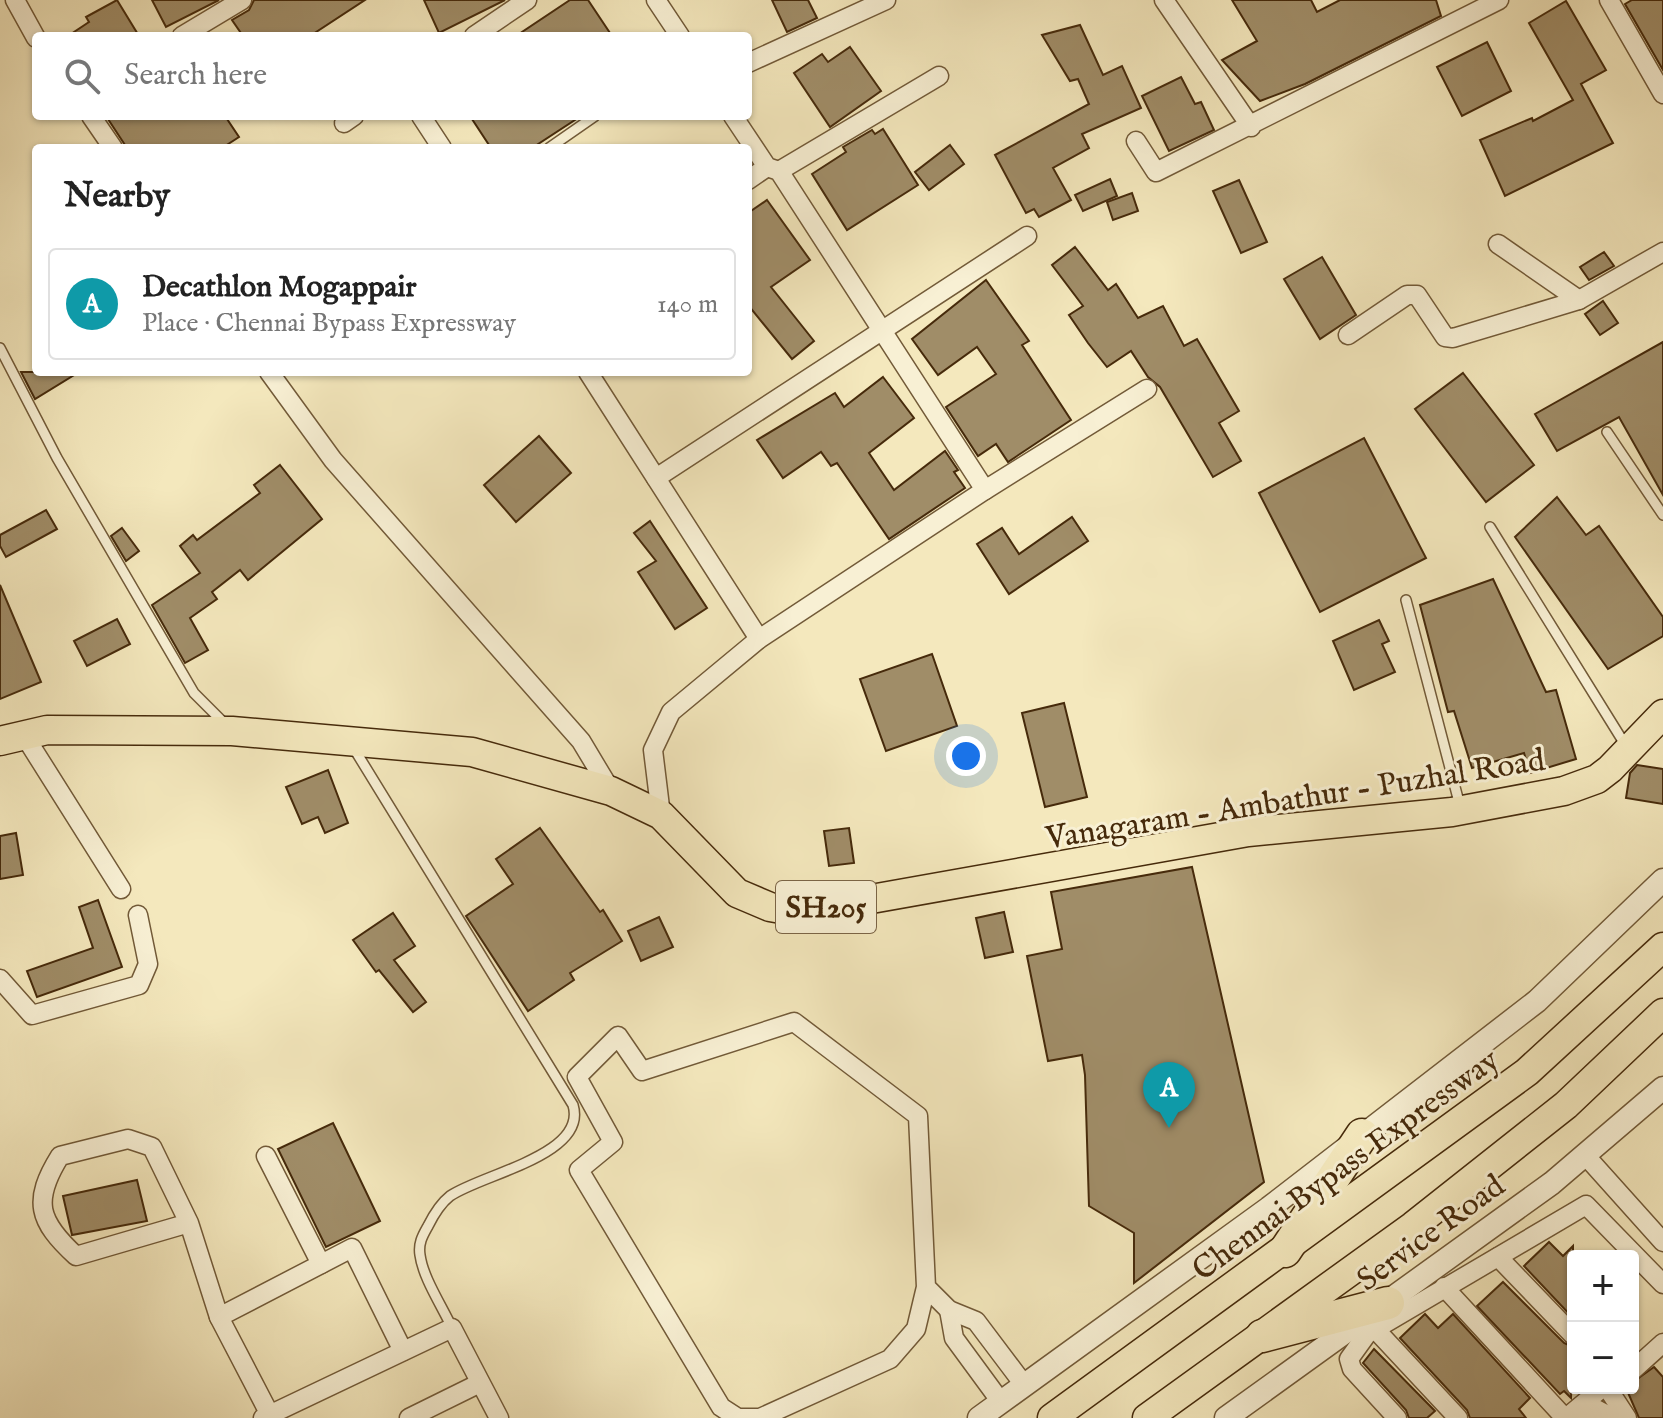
<!DOCTYPE html>
<meta charset="utf-8">
<style>
body{margin:0;font-family:"IM FELL English",serif;background:#f2f2f2;color:#222}
.controls{position:absolute;right:24px;bottom:24px;display:grid;overflow:hidden;border-radius:8px;box-shadow:0 2px 6px #0004}
.controls button{width:72px;height:72px;display:grid;place-items:center;padding:0;border:0;border-bottom:2px solid #e0e0e0;background:#fff;color:#222;font:40px sans-serif}
.you{position:absolute;left:966px;top:756px;width:28px;height:28px;margin:-20px;border:6px solid #fff;border-radius:50%;background:#1a73e8;box-shadow:0 0 0 12px #1a73e833}
.badge{display:grid;place-items:center;width:52px;height:52px;border-radius:50%;background:#0b8043;color:#fff;font-size:26px;font-weight:700}
.pin{position:absolute;translate:-50% -66px;filter:drop-shadow(0 2px 4px #0008)}
.pin::after{content:'';position:absolute;top:42px;width:28px;height:24px;background:inherit;clip-path:polygon(0 0,100% 0,50% 100%)}
.list{margin:0;padding:0;list-style:none}
h2{display:flex;justify-content:space-between;align-items:center;height:104px;margin:0;padding:0 32px;font-size:34px}
h2 small{font-size:26px;font-weight:400;color:#767676}
.list li{display:grid;grid-template-columns:52px 1fr auto;gap:24px;align-items:center;box-sizing:border-box;height:112px;margin:0 16px 16px;padding:0 16px;border:2px solid #e0e0e0;border-radius:8px}
.list b{display:block;font-size:30px;white-space:nowrap}
.list p{margin:0;font-size:26px;white-space:nowrap;color:#767676}
.list em{font-size:26px;font-style:normal;color:#767676}
.icon{flex:none;width:44px;height:44px;fill:none;stroke:currentColor;stroke-width:2;stroke-linecap:round;stroke-linejoin:round}
.map{position:relative;flex:none;width:1663px;height:1418px;overflow:hidden}
.search{position:absolute;background:#fff;box-shadow:0 2px 6px #0004;left:32px;top:32px;width:720px;height:88px;display:flex;align-items:center;gap:20px;box-sizing:border-box;padding:0 28px;border-radius:8px;color:#767676;font-size:30px}
.panel{position:absolute;background:#fff;box-shadow:0 2px 6px #0004;left:32px;top:144px;width:720px;height:232px;border-radius:8px}
.map>svg:first-child{display:block}
.building{fill:#a08d68;stroke:#462a0b;stroke-width:2}
.lines{fill:none;stroke-linecap:round;stroke-linejoin:round}
.service-casing{stroke:#725a38;stroke-width:12}
.minor-casing{stroke:#725a38;stroke-width:21}
.tertiary-casing{stroke:#725a38;stroke-width:25}
.primary-casing{stroke:#462a0b;stroke-width:31}
.trunk-casing{stroke:#462a0b;stroke-width:31}
.motorway-casing{stroke:#462a0b;stroke-width:35}
.service{stroke:#f8f0d4;stroke-width:9}
.minor{stroke:#f8f0d4;stroke-width:18}
.tertiary{stroke:#f8f0d4;stroke-width:22}
.primary{stroke:#f4e8bd;stroke-width:28}
.trunk{stroke:#f4e8bd;stroke-width:28}
.motorway{stroke:#f4e8bd;stroke-width:32}
.labels{text-anchor:middle;stroke-width:6;stroke-linejoin:round;paint-order:stroke}
.shield{fill:#f8f0d4;stroke:#7b6547;stroke-width:2}
.shield-label{font-size:30px;font-weight:bold;fill:#462a0b}
.street-label{font-size:32px;fill:#462a0b;stroke:#f8f0d4}
</style>
<div class="map">
<svg width="1663" height="1418" viewBox="0 0 1663 1418">
<rect width="100%" height="100%" fill="#f4e8bd"/>
<filter id="stains"><feTurbulence type="fractalNoise" baseFrequency=".0025" numOctaves="4"/><feColorMatrix values="0 0 0 0 .2 0 0 0 0 .09 0 0 0 0 .02 0 0 0 .5 -.17"/></filter>
<radialGradient id="worn" r=".72"><stop offset=".6" stop-color="#630" stop-opacity="0"/><stop offset="1" stop-color="#630" stop-opacity=".3"/></radialGradient>
<g class="building">
<path d="M117 0 139 36H68L89 22 86 17Z"/>
<path d="M152 0H219L166 27Z"/>
<path d="M254 0H365L310 36H243L232 20 249 10Z"/>
<path d="M424 0H505L439 33Z"/>
<path d="M570 0H588L612 36H516Z"/>
<path d="M772 0H808L817 18 787 32Z"/>
<path d="M1232 0H1311L1317 12 1340 0H1436L1441 16 1305 84 1260 101 1222 60 1257 41Z"/>
<path d="M1632 0H1663V70L1625 4Z"/>
<path d="M1566 1 1606 70 1581 84 1613 143 1505 196 1480 140 1532 118 1533 121 1573 100 1529 23Z"/>
<path d="M1080 25 1103 75 1122 66 1141 108 1082 134 1089 148 1053 168 1071 200 1039 217 1034 209 1026 213 995 155 1089 104 1078 79 1070 81 1042 35Z"/>
<path d="M1487 42 1511 91 1462 116 1437 67Z"/>
<path d="M850 47 881 91 830 127 794 73 822 54 828 62Z"/>
<path d="M1181 77 1195 104 1201 102 1214 130 1169 151 1142 96Z"/>
<path d="M106 116H225L239 137 222 148H127Z"/>
<path d="M470 116H581L532 148H491Z"/>
<path d="M883 129 918 185 847 230 812 174 846 152 843 147 872 130 875 134Z"/>
<path d="M950 145 964 164 929 190 915 172Z"/>
<path d="M1110 179 1117 196 1083 211 1075 195Z"/>
<path d="M1239 180 1267 242 1241 253 1213 191Z"/>
<path d="M1132 193 1138 211 1113 220 1107 202Z"/>
<path d="M767 200 810 260 771 287 814 341 792 359 748 305V213Z"/>
<path d="M1075 247 1108 290 1116 284 1138 318 1163 306 1184 346 1197 339 1239 411 1219 423 1241 461 1213 477 1160 387 1148 377 1131 351 1107 367 1088 343 1069 315 1083 306 1052 265Z"/>
<path d="M1604 252 1614 266 1589 280 1580 267Z"/>
<path d="M1322 257 1356 315 1320 339 1284 279Z"/>
<path d="M986 280 1029 341 1022 345 1071 420 1008 462 996 444 978 456 946 407 996 374 977 347 938 375 912 339Z"/>
<path d="M1603 301 1618 323 1600 335 1585 314Z"/>
<path d="M1663 342V495L1619 417 1557 451 1535 414Z"/>
<path d="M21 372H79L35 399Z"/>
<path d="M1463 373 1534 465 1486 502 1415 409Z"/>
<path d="M883 377 914 418 869 453 894 490 945 451 958 470 954 472 965 488 889 539 837 463 831 466 821 452 783 478 757 440 835 393 844 407Z"/>
<path d="M539 436 571 473 516 522 484 485Z"/>
<path d="M1364 438 1426 558 1320 612 1259 493Z"/>
<path d="M280 465 322 519 248 580 240 570 212 592 217 599 190 618 208 650 185 663 152 605 200 573 180 546 193 535 197 540 260 493 254 485Z"/>
<path d="M1557 497 1586 535 1599 526 1663 617V636L1608 669 1515 537Z"/>
<path d="M46 510 57 529 6 557 0 546V535Z"/>
<path d="M1072 517 1088 541 1009 594 977 544 1002 528 1019 554Z"/>
<path d="M650 521 707 608 675 629 638 572 656 561 634 533Z"/>
<path d="M122 528 139 551 126 561 111 536Z"/>
<path d="M1493 579 1546 692 1556 690 1576 759 1530 773 1524 753 1472 768 1454 711 1448 712 1420 605Z"/>
<path d="M0 585 41 682 0 699Z"/>
<path d="M117 619 130 644 87 666 74 641Z"/>
<path d="M1379 620 1389 641 1382 644 1395 672 1354 690 1333 641Z"/>
<path d="M932 654 957 726 886 751 860 679Z"/>
<path d="M1064 703 1087 797 1045 807 1022 713Z"/>
<path d="M1637 765 1663 769V804L1626 798 1630 773Z"/>
<path d="M328 770 348 823 325 833 318 817 302 824 286 787Z"/>
<path d="M540 828 600 912 603 910 622 941 570 973 574 980 528 1011 466 916 513 884 496 859Z"/>
<path d="M849 828 854 863 829 866 824 831Z"/>
<path d="M16 833 23 875 0 879V836Z"/>
<path d="M1192 867 1264 1182 1134 1283V1233L1089 1206 1085 1075 1082 1055 1048 1061 1027 956 1062 949 1051 892Z"/>
<path d="M98 900 122 967 37 997 27 971 93 948 79 907Z"/>
<path d="M1004 912 1013 952 985 958 976 918Z"/>
<path d="M393 913 415 946 394 960 426 1002 413 1012 379 970 376 972 353 940Z"/>
<path d="M659 917 673 947 641 961 628 931Z"/>
<path d="M333 1123 380 1221 326 1247 278 1149Z"/>
<path d="M137 1180 147 1221 72 1235 63 1196Z"/>
<path d="M1549 1242 1563 1256 1573 1246V1318L1524 1266Z"/>
<path d="M1503 1282 1564 1343 1573 1347 1571 1398 1564 1391 1560 1394 1477 1306Z"/>
<path d="M1425 1314 1438 1328 1453 1314 1530 1398 1519 1409 1526 1418H1470L1467 1410 1400 1338Z"/>
<path d="M1374 1349 1435 1411 1427 1418H1409L1406 1410 1363 1363Z"/>
<path d="M1654 1367 1663 1377V1418H1639L1626 1388H1633V1382Z"/>
</g>
<g class="lines">
<defs>
<g id="service">
<path d="M549 148 595 116"/>
<path d="M0 348 57 458 194 693 226 725"/>
<path d="M1607 432 1663 515"/>
<path d="M1490 527 1626 746"/>
<path d="M1406 600 1460 806"/>
<path d="M353 747 573 1105C588 1155 482 1174 450 1196 441 1203 433 1216 428 1226 423 1235 418 1243 420 1255 423 1278 442 1306 452 1328"/>
</g>
<g id="minor">
<path d="M15 0 36 38"/>
<path d="M656 0 680 36"/>
<path d="M1164 0 1251 127"/>
<path d="M1609 0 1663 94"/>
<path d="M182 36 242 0"/>
<path d="M474 36 527 0"/>
<path d="M748 63 886 0"/>
<path d="M91 116 113 148"/>
<path d="M421 116 442 148"/>
<path d="M344 123 354 116"/>
<path d="M1136 141 1156 172 1499 0"/>
<path d="M779 171 939 76"/>
<path d="M748 180 767 167"/>
<path d="M1498 244 1579 300"/>
<path d="M1348 335 1407 295H1417L1445 337 1453 338 1579 300 1663 252"/>
<path d="M269 372 333 460 581 741 611 791"/>
<path d="M588 372 759 639"/>
<path d="M656 478 1027 236"/>
<path d="M985 490 1147 389"/>
<path d="M24 735 121 889"/>
<path d="M661 815 653 750 671 712 759 639 985 490 779 171 767 167 733 116"/>
<path d="M0 979 32 1015 139 985 148 964 138 915"/>
<path d="M1585 1155 1663 1242"/>
<path d="M266 1156 321 1264"/>
<path d="M189 1223 76 1256C38 1221 32 1201 60 1156L128 1139 152 1147 189 1223 219 1317 352 1248 403 1351"/>
<path d="M1498 1257 1573 1335"/>
<path d="M926 1287 916 1329 890 1359 760 1418H738L721 1407 579 1170 613 1142 577 1077 618 1036 642 1071 794 1022 918 1116 926 1287 949 1310 976 1321 1025 1386"/>
<path d="M1444 1287 1565 1418"/>
<path d="M949 1310 954 1338 1001 1402"/>
<path d="M219 1317 270 1415"/>
<path d="M1375 1329 1458 1418"/>
<path d="M1633 1370 1663 1343"/>
<path d="M1614 1388 1610 1392 1627 1418"/>
<path d="M263 1418 452 1328 499 1418"/>
<path d="M409 1418 480 1383"/>
<path d="M1397 1418 1352 1369 1349 1359 1367 1334 1586 1205 1663 1284"/>
<path d="M1566 1418 1602 1388"/>
<path d="M1580 1418 1596 1409 1613 1418"/>
</g>
<g id="tertiary">
<path d="M979 1418 1269 1208 1537 1001 1663 880"/>
<path d="M1226 1418 1552 1183 1663 1088"/>
</g>
<path id="primary" d="M0 741 47 730 232 731 472 752 611 791 661 815 737 893 770 907 798 912 1248 832 1452 812 1564 791 1597 779 1610 769 1663 714"/>
<g id="trunk">
<path d="M1052 1418 1527 1072 1663 947"/>
<path d="M1147 1418 1413 1226 1566 1105 1663 1013"/>
</g>
<g id="motorway">
<path d="M1285 1251 1362 1135"/>
<path d="M1262 1336 1388 1303"/>
</g>
</defs>
<use href="#service" class="service-casing"/>
<use href="#minor" class="minor-casing"/>
<use href="#tertiary" class="tertiary-casing"/>
<use href="#primary" class="primary-casing"/>
<use href="#trunk" class="trunk-casing"/>
<use href="#motorway" class="motorway-casing"/>
<use href="#service" class="service"/>
<use href="#minor" class="minor"/>
<use href="#tertiary" class="tertiary"/>
<use href="#primary" class="primary"/>
<use href="#trunk" class="trunk"/>
<use href="#motorway" class="motorway"/>
</g>
<g class="labels">
<rect class="shield" x="776" y="881" width="100" height="52" rx="6"/>
<g class="shield-label">
<text x="826" y="917">SH205</text>
</g>
<g class="street-label">
<text transform="translate(1295 798) rotate(-9)" y="11">Vanagaram - Ambathur - Puzhal Road</text>
<text transform="translate(1345 1164) rotate(-36)" y="11">Chennai Bypass Expressway</text>
<text transform="translate(1430 1232) rotate(-36)" y="11">Service Road</text>
</g>
</g>
<rect width="100%" height="100%" filter="url(#stains)"/>
<rect width="100%" height="100%" fill="url(#worn)"/>
</svg>
<div class="controls">
<button>+</button>
<button>−</button>
</div>
<div class="you"></div>
<div class="pin badge" style="left:1169px;top:1128px;background:#0f9aa8">A</div>
<div class="search"><svg class="icon" aria-label="search" viewBox="0 0 24 24"><circle cx="10" cy="10" r="6"/><path d="M15 15l6 6"/></svg>Search here</div>
<section class="panel">
<h2>Nearby<small></small></h2>
<ul class="list">
<li><span class="badge" style="background:#0f9aa8">A</span><div><b>Decathlon Mogappair</b><p>Place · Chennai Bypass Expressway</p></div><em>140 m</em></li>
</ul>
</section>
</div>
